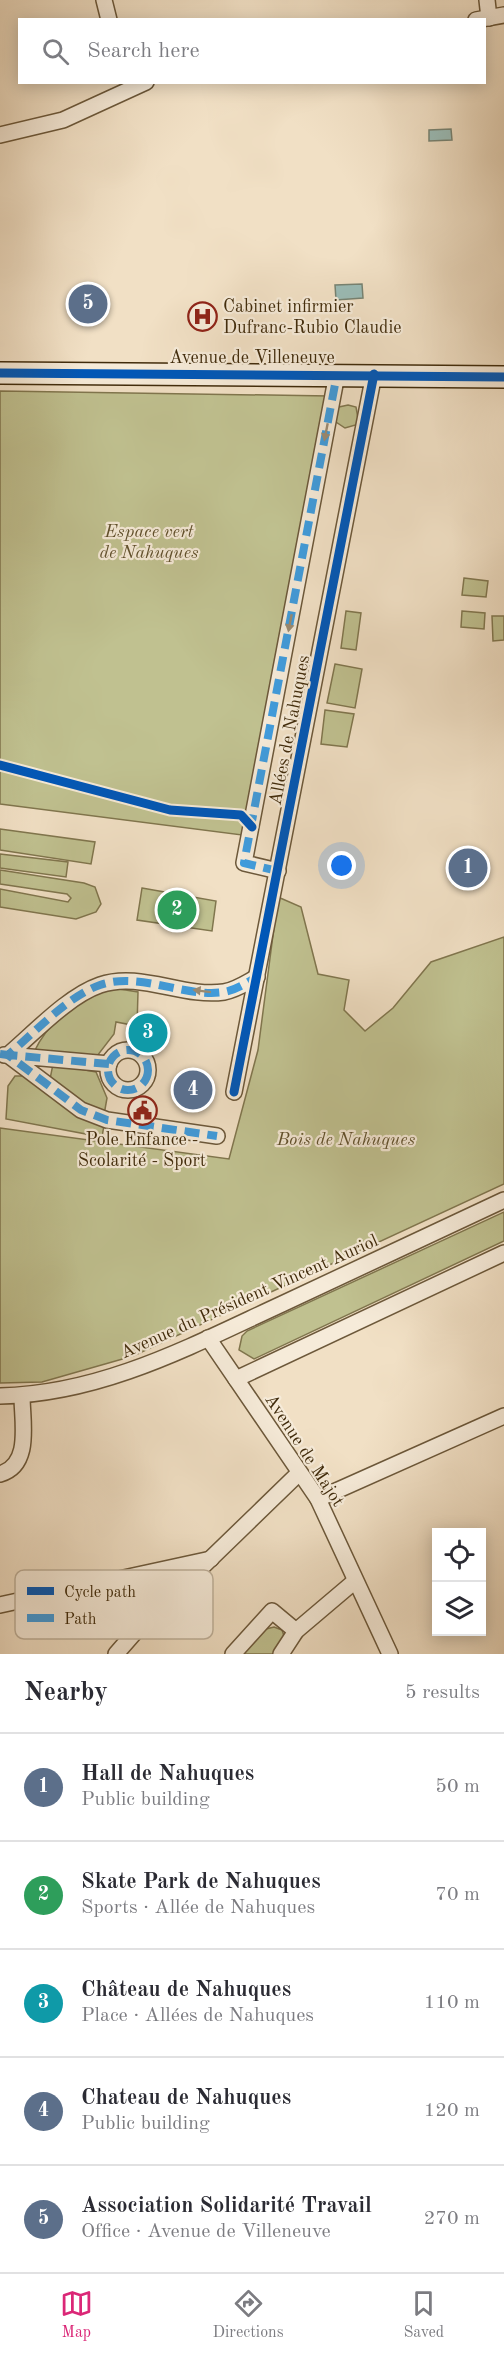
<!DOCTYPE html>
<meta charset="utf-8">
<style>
body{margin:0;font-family:"Old Standard TT",serif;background:#f2f2f3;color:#2b2b33}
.controls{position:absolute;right:18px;bottom:18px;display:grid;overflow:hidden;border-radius:0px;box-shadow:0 3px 15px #0003}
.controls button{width:54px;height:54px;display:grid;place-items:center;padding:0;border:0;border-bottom:2px solid #e1e1e2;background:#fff;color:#2b2b33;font:30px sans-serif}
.you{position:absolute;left:342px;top:866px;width:21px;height:21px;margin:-15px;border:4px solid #fff;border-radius:50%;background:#1a73e8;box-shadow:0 0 0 9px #1a73e833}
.badge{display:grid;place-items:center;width:39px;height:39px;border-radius:50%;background:#db2777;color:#fff;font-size:20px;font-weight:700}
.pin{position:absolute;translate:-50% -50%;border:3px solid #fff;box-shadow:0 2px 6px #0006}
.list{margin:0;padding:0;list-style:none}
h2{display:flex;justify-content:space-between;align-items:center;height:78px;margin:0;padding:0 24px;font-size:26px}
h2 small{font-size:20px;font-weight:400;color:#7c7c81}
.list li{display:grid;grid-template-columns:39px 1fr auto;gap:18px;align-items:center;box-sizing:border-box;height:108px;padding:0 24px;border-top:2px solid #e1e1e2}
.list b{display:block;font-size:22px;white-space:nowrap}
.list p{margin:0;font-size:20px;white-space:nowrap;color:#7c7c81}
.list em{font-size:20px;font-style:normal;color:#7c7c81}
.icon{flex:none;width:33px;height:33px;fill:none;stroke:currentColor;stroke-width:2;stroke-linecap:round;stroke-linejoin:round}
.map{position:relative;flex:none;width:504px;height:1654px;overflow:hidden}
.search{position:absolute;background:#fff;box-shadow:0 3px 15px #0003;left:18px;right:18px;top:18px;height:66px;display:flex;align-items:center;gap:15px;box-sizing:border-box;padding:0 21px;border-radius:0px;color:#7c7c81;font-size:22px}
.sheet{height:618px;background:#fff}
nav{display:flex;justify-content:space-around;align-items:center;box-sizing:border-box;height:84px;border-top:2px solid #e1e1e2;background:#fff;font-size:16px;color:#7c7c81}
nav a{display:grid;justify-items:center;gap:3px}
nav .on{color:#db2777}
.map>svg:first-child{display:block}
.green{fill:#c0c190;stroke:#80764e;stroke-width:1.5}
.water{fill:#9bbdb8;stroke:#778373;stroke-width:1.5}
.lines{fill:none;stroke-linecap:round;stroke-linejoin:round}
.minor-casing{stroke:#6c583a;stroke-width:18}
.secondary-casing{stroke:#402b0b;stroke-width:24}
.minor{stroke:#f6ebd9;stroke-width:15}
.secondary{stroke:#f6ebd9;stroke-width:21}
.quiet{stroke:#3f9cde;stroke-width:8;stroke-dasharray:15 8;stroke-linecap:butt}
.cycleway-casing{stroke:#f6ebd9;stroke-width:13}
.cycleway{stroke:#0057b8;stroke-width:9}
.oneway{fill:#9b8b72}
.labels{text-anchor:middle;stroke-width:4.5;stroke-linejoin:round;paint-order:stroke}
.poi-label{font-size:18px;fill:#402b0b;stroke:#f6ebd9;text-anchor:start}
.street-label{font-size:18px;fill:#402b0b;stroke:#f6ebd9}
.park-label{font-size:18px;font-style:italic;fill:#60502c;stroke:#f6ebd9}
.key{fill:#f6ebd9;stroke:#bfb19b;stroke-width:1.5}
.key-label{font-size:16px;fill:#402b0b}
</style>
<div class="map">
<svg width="504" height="1654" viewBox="0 0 504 1654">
<rect width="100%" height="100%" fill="#f1e0c5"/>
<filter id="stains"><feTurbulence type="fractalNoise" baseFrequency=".00333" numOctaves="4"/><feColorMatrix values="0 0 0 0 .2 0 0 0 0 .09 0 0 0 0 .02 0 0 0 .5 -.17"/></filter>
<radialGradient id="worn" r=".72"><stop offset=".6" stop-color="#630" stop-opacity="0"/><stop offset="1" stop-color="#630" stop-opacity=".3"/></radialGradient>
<g class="green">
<path d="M0 391 329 396 242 835 0 804Z"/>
<path d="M348 405 356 407 359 424 345 428 336 422 334 412 339 407Z"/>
<path d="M464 578 488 581 486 597 462 595Z"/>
<path d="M346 611 361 613 356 650 341 648Z"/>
<path d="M462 611 485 613 484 629 461 627Z"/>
<path d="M492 616H504V640L493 641Z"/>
<path d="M335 664 362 669 355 708 327 703Z"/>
<path d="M325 710 354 714 347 747 321 744Z"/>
<path d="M0 829 95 842 91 864 0 850Z"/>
<path d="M0 854 68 862 66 877 0 868Z"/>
<path d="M0 870 84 883 95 887 101 904 96 912 76 919 0 907V889L68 902 71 898 67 894 0 884Z"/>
<path d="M142 888 216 901 212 931 137 920Z"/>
<path d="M278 897 301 907 318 974 349 980 344 1010 365 1031 393 1008 431 962 504 937V1184L133 1356 42 1382 0 1383V1128L229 1159 258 1050Z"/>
<path d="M113 988 138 992 137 1026 116 1022 114 1034 94 1060 34 1052C49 1020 80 997 113 988Z"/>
<path d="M53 1064 96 1072 107 1098 104 1115 49 1084Z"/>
<path d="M15 1076H27L64 1107 104 1125 102 1137 6 1119 8 1086Z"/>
<path d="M504 1212V1241L254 1359 239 1350 242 1336 247 1331Z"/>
<path d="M274 1627 282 1630 284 1636 274 1654H242L266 1629Z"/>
</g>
<g class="water">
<path d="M451 129 452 140 429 141V130Z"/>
<path d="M362 284 363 298 336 300 335 285Z"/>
</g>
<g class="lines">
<defs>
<g id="minor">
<path d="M104 0 109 20"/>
<path d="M487 0 489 18"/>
<path d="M476 20 504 15"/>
<path d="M0 135 63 120 146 82"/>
<path d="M278 871 244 863 337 374"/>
<circle cx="128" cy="1070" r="20"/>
<path d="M4 1055H8C34 1033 68 996 100 985 140 971 183 998 224 992 236 990 246 983 257 977"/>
<path d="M109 1064 8 1055 81 1110 107 1120 217 1136"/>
<path d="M234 1092 374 374"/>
<path d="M208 1338 318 1499 390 1654"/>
<path d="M236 1379 504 1253"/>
<path d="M0 1396C102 1394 191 1346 282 1304 356 1269 430 1235 504 1200"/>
<path d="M0 1474C32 1465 22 1422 22 1396"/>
<path d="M318 1499 504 1416"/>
<path d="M114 1582 132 1607 136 1631"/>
<path d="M0 1605 211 1559"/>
<path d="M116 1654 136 1631 299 1473"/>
<path d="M233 1654 272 1611 296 1631"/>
<path d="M281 1654 296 1631 355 1581"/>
</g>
<path id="secondary" d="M0 373 504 377"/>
</defs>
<use href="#minor" class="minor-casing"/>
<use href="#secondary" class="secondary-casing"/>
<use href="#minor" class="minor"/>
<use href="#secondary" class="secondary"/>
<g class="quiet">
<path d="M278 871 244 863 337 374"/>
<circle cx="128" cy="1070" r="20"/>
<path d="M0 1054 8 1055C34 1033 68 996 100 985 140 971 183 998 224 992 236 990 246 983 257 977"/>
<path d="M109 1064 8 1055 81 1110 107 1120 217 1136"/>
</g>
<defs>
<g id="cycleway">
<path d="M0 373 504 377"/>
<path d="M0 765 170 810 241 815 252 827"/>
<path d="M234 1092 374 374"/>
</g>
</defs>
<use href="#cycleway" class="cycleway-casing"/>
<use href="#cycleway" class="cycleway"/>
</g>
<defs><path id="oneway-solid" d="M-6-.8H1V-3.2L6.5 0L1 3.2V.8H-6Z" transform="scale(1.5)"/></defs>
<g class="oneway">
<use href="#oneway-solid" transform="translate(326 432) rotate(101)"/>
<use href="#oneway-solid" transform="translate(290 623) rotate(101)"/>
<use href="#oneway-solid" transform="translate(202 991) rotate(-173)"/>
</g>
<defs>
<symbol id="hospital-ring" viewBox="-11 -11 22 22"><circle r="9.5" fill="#f6ebd9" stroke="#8f2418" stroke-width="1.5"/><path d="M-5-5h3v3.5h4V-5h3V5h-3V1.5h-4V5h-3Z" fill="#8f2418"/></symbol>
<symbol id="civic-ring" viewBox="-11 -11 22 22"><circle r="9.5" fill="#f6ebd9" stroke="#8f2418" stroke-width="1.5"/><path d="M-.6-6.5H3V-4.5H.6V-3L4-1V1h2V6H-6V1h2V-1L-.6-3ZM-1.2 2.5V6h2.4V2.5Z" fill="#8f2418"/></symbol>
</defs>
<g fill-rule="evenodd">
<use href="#hospital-ring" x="186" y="300" width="33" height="33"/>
<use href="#civic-ring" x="126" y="1094" width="33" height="33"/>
</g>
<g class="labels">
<g class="poi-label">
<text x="223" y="312">Cabinet infirmier<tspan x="223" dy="21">Dufranc-Rubio Claudie</tspan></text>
<text x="142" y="1145" text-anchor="middle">Pole Enfance -<tspan x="142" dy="21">Scolarité - Sport</tspan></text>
</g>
<g class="street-label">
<text x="252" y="363">Avenue de Villeneuve</text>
<text transform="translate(289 730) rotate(-79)" y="6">Allées de Nahuques</text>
<text transform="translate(249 1296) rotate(-24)" y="6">Avenue du Président Vincent Auriol</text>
<text transform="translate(305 1450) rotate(57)" y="6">Avenue de Majot</text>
</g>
<g class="park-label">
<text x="149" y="537">Espace vert<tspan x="149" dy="21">de Nahuques</tspan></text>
<text x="346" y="1145">Bois de Nahuques</text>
</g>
</g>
<rect x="15" y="1570" width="198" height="69" rx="9" class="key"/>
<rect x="27" y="1587" width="27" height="8" fill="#0057b8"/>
<rect x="27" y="1614" width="27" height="8" fill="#3f9cde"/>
<g class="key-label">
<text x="64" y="1597">Cycle path</text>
<text x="64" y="1624">Path</text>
</g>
<rect width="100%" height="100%" filter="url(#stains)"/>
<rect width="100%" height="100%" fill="url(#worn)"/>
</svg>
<div class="controls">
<button><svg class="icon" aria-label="locate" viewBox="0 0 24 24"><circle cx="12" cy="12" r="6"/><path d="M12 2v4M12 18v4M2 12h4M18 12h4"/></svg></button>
<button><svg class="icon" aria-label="layers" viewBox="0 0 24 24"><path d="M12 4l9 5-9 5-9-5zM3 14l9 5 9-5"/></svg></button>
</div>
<div class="you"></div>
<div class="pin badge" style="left:468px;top:868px;background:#5c6f8a">1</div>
<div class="pin badge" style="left:177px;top:910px;background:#2e9e5b">2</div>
<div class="pin badge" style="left:148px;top:1033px;background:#0f9aa8">3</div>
<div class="pin badge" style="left:193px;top:1090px;background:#5c6f8a">4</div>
<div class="pin badge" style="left:88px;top:304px;background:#5c6f8a">5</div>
<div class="search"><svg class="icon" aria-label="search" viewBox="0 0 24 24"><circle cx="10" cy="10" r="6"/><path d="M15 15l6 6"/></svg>Search here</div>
</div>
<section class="sheet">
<h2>Nearby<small>5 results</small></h2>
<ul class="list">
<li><span class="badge" style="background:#5c6f8a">1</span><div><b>Hall de Nahuques</b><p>Public building</p></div><em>50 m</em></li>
<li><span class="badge" style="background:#2e9e5b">2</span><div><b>Skate Park de Nahuques</b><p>Sports · Allée de Nahuques</p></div><em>70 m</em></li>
<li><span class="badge" style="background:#0f9aa8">3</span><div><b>Château de Nahuques</b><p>Place · Allées de Nahuques</p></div><em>110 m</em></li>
<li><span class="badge" style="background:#5c6f8a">4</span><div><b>Chateau de Nahuques</b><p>Public building</p></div><em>120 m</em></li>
<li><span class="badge" style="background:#5c6f8a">5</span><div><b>Association Solidarité Travail</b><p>Office · Avenue de Villeneuve</p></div><em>270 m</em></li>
</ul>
</section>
<nav>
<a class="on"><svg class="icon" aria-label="map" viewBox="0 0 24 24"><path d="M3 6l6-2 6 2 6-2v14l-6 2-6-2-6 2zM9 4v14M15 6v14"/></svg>Map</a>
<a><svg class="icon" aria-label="directions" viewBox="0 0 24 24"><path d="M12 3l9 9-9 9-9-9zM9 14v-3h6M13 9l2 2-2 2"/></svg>Directions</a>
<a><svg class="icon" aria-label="saved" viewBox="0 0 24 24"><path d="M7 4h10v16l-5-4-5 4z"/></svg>Saved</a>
</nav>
